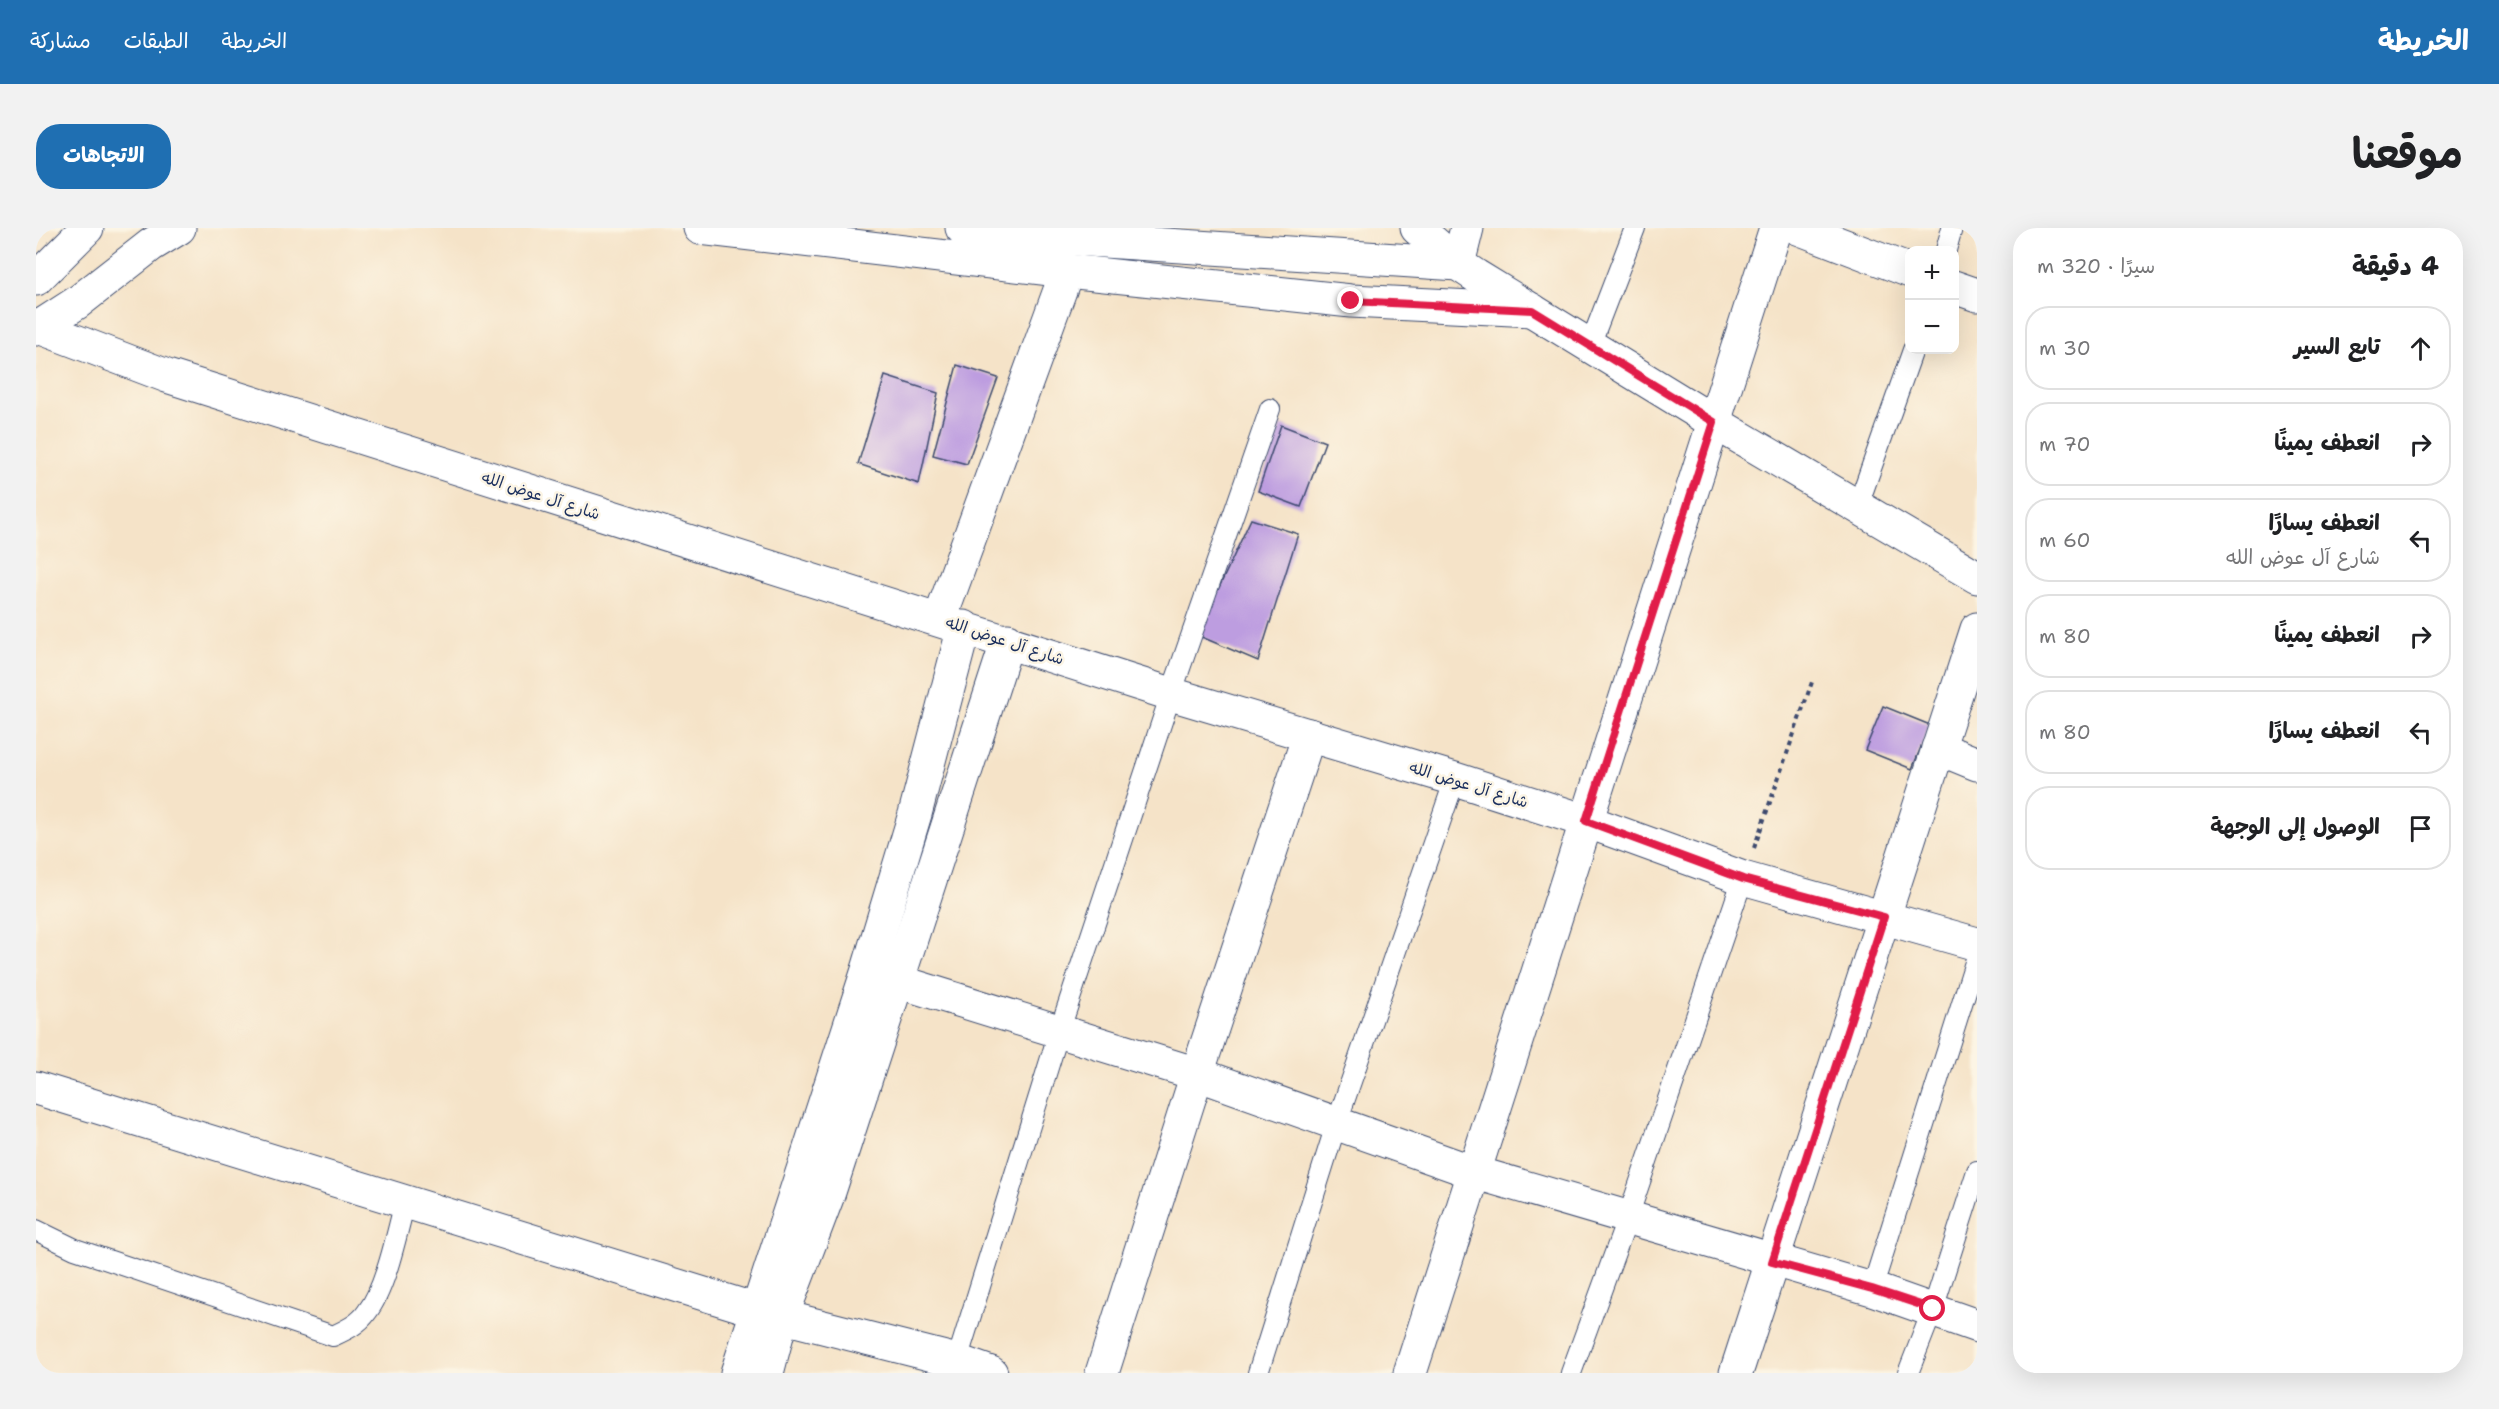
<!DOCTYPE html>
<html lang="ar">
<meta charset="utf-8">
<style>
body{margin:0;font-family:"Shantell Sans","Playpen Sans Arabic",sans-serif;background:#f2f2f2;color:#202124;direction:rtl}
.controls{position:absolute;right:18px;top:18px;display:grid;overflow:hidden;border-radius:12px;box-shadow:0 6px 24px #0002}
.controls button{width:54px;height:54px;display:grid;place-items:center;padding:0;border:0;border-bottom:2px solid #e0e0e0;background:#fff;color:#202124;font:30px sans-serif}
.stop{position:absolute;width:18px;height:18px;margin:-14px;border:4px solid #e11d48;border-radius:50%;background:#fff}
.stop.end{background:#e11d48;border-color:#fff;box-shadow:0 2px 6px #0008}
.list{margin:0;padding:0;list-style:none}
h2{display:flex;justify-content:space-between;align-items:center;height:78px;margin:0;padding:0 24px;font-size:26px}
h2 small{font-size:20px;font-weight:400;color:#757577}
.list li{display:grid;grid-template-columns:39px 1fr auto;gap:18px;align-items:center;box-sizing:border-box;height:84px;margin:0 12px 12px;padding:0 12px;border:2px solid #e0e0e0;border-radius:24px}
.list b{display:block;font-size:22px;white-space:nowrap}
.list p{margin:0;font-size:20px;white-space:nowrap;color:#757577}
.list em{font-size:20px;font-style:normal;color:#757577}
.icon{flex:none;width:33px;height:33px;fill:none;stroke:currentColor;stroke-width:2;stroke-linecap:round;stroke-linejoin:round}
.map{position:relative;flex:none;width:1941px;height:1145px;overflow:hidden;direction:ltr;border-radius:24px}
header{display:flex;align-items:center;gap:36px;box-sizing:border-box;height:84px;padding:0 30px;background:#1f6fb2;color:#fff}
header strong{font-size:28px}
nav{display:flex;gap:33px;margin-inline-start:auto;font-size:21px}
.intro{display:flex;align-items:center;justify-content:space-between;box-sizing:border-box;height:144px;padding:0 36px}
h1{margin:0;font-size:42px}
.button{padding:15px 27px;border-radius:24px;background:#1f6fb2;color:#fff;font-size:21px;font-weight:700}
main{display:flex;gap:36px;padding:0 36px}
aside{flex:1;background:#fff;border-radius:24px;box-shadow:0 6px 24px #0002}
.map>svg:first-child{display:block}
.building{fill:#bd9de0}
.lines{fill:none;stroke-linecap:round;stroke-linejoin:round}
.service-casing{stroke:#3c4a6e;stroke-width:22}
.minor-casing{stroke:#3c4a6e;stroke-width:35}
.tertiary-casing{stroke:#3c4a6e;stroke-width:35}
.path{stroke:#3c4a6e;stroke-width:4;stroke-dasharray:4.5 4.5;stroke-linecap:butt}
.service{stroke:#fff;stroke-width:20}
.minor{stroke:#fff;stroke-width:33}
.tertiary{stroke:#fff;stroke-width:33}
.route{stroke:#e11d48;stroke-width:8}
.labels{text-anchor:middle;stroke-width:5;stroke-linejoin:round;paint-order:stroke}
.street-label{font-size:16px;fill:#1b2f5e;stroke:#fcf5e5}
</style>
<header>
<strong>الخريطة</strong>
<nav><a>الخريطة</a><a>الطبقات</a><a>مشاركة</a></nav>
</header>
<div class="intro"><h1>موقعنا</h1><a class="button">الاتجاهات</a></div>
<main>
<aside>
<h2>4 دقيقة<small>سيرًا · 320 m</small></h2>
<ul class="list">
<li><svg class="icon" aria-label="ahead" viewBox="0 0 24 24"><path d="M12 20V5M6 11l6-6 6 6"/></svg><div><b>تابع السير</b></div><em>30 m</em></li>
<li><svg class="icon" aria-label="right" viewBox="0 0 24 24"><path d="M7 20v-9h11M14 6l5 5-5 5"/></svg><div><b>انعطف يمينًا</b></div><em>70 m</em></li>
<li><svg class="icon" aria-label="left" viewBox="0 0 24 24"><path d="M17 20v-9H6M10 6l-5 5 5 5"/></svg><div><b>انعطف يسارًا</b><p>شارع آل عوض الله</p></div><em>60 m</em></li>
<li><svg class="icon" aria-label="right" viewBox="0 0 24 24"><path d="M7 20v-9h11M14 6l5 5-5 5"/></svg><div><b>انعطف يمينًا</b></div><em>80 m</em></li>
<li><svg class="icon" aria-label="left" viewBox="0 0 24 24"><path d="M17 20v-9H6M10 6l-5 5 5 5"/></svg><div><b>انعطف يسارًا</b></div><em>80 m</em></li>
<li><svg class="icon" aria-label="arrive" viewBox="0 0 24 24"><path d="M6 21V4h12l-3 4 3 4H6"/></svg><div><b>الوصول إلى الوجهة</b></div></li>
</ul>
</aside>
<div class="map">
<svg width="1941" height="1145" viewBox="0 0 1941 1145">
<rect width="100%" height="100%" fill="#fcf5e5"/>
<filter id="ink" filterUnits="userSpaceOnUse"><feTurbulence type="fractalNoise" baseFrequency=".0167" numOctaves="2"/><feDisplacementMap in="SourceGraphic" scale="12" xChannelSelector="R" yChannelSelector="G"/><feConvolveMatrix kernelMatrix="1 2 1 2 8 2 1 2 1" color-interpolation-filters="sRGB"/></filter>
<filter id="wash" filterUnits="userSpaceOnUse"><feTurbulence type="fractalNoise" baseFrequency=".008" numOctaves="4" result="noise"/><feDisplacementMap in="SourceGraphic" scale="24" xChannelSelector="R" yChannelSelector="G"/><feGaussianBlur stdDeviation="1.35" result="paint"/><feColorMatrix in="noise" values="0 0 0 0 0 0 0 0 0 0 0 0 0 0 0 0 0 1.4 0 .05"/><feComposite in="paint" operator="in"/></filter>
<g filter="url(#wash)">
<rect width="100%" height="100%" fill="#f5e3c8"/>
<g id="blocks">
<g class="building">
<path d="M921 137 962 150 931 236 897 227Z"/>
<path d="M849 148 902 165 883 256 822 236Z"/>
<path d="M1245 197 1289 214 1265 279 1222 263Z"/>
<path d="M1215 291 1262 306 1222 433 1161 407Z"/>
<path d="M1847 478 1894 497 1876 541 1829 522Z"/>
</g>
</g>
</g>
<g filter="url(#ink)">
<use href="#blocks" fill-opacity="0" stroke="#3c4a6e" stroke-width="1.5"/>
<g class="lines">
<defs>
<g id="service">
<path d="M1910 22 1916 0"/>
<path d="M1554 117 1599 0"/>
<path d="M1821 280 1877 122"/>
<path d="M0 1002 39 1021 297 1108C310 1102 323 1096 331 1084 350 1060 361 1004 369 974"/>
<path d="M1836 1061 1941 728"/>
<path d="M918 1142 1023 804 1135 466 1234 181"/>
<path d="M1222 1145 1300 897 1419 551"/>
<path d="M1535 1145 1592 989 1707 650"/>
<path d="M1872 1145 1897 1081 1941 943"/>
</g>
<g id="minor">
<path d="M664 0 1031 43 1315 73 1496 82"/>
<path d="M926 0 1007 9 1422 36"/>
<path d="M1381 0 1422 36 1440 48 1678 194 1941 349"/>
<path d="M1762 0 1874 43"/>
<path d="M1422 36 1431 0"/>
<path d="M1918 59 1941 67"/>
<path d="M904 391 1031 43"/>
<path d="M1902 520 1941 536"/>
<path d="M861 753 1161 846 1437 944 1836 1061 1941 1098"/>
<path d="M720 1082 921 1133 955 1145"/>
<path d="M1066 1145 1161 846 1273 507"/>
<path d="M1374 1145 1740 0"/>
<path d="M1700 1145 1941 401"/>
</g>
<g id="tertiary">
<path d="M0 51 51 0"/>
<path d="M0 98 131 148 1135 466 1419 551 1550 593 1707 650 1941 716"/>
<path d="M0 101 42 74 115 17 143 0"/>
<path d="M0 860 720 1082"/>
<path d="M701 1145 831 745 879 586 928 399"/>
<path d="M731 1145 746 1088 792 967 972 412"/>
</g>
</defs>
<use href="#service" class="service-casing"/>
<use href="#minor" class="minor-casing"/>
<use href="#tertiary" class="tertiary-casing"/>
<path class="path" d="M1718 620 1776 454"/>
<use href="#service" class="service"/>
<use href="#minor" class="minor"/>
<use href="#tertiary" class="tertiary"/>
</g>
</g>
<g class="lines" filter="url(#ink)">
<path class="route" d="M1315 73 1496 82 1678 194 1550 593 1707 651 1848 689 1736 1034 1836 1061 1897 1081"/>
</g>
<g class="labels">
<g class="street-label">
<text transform="translate(505 267) rotate(18)" y="6">شارع آل عوض الله</text>
<text transform="translate(969 412) rotate(18)" y="6">شارع آل عوض الله</text>
<text transform="translate(1433 556) rotate(17)" y="6">شارع آل عوض الله</text>
</g>
</g>
</svg>
<div class="controls">
<button>+</button>
<button>−</button>
</div>
<div class="stop" style="left:1897px;top:1081px"></div>
<div class="stop end" style="left:1315px;top:73px"></div>
</div>
</main>
